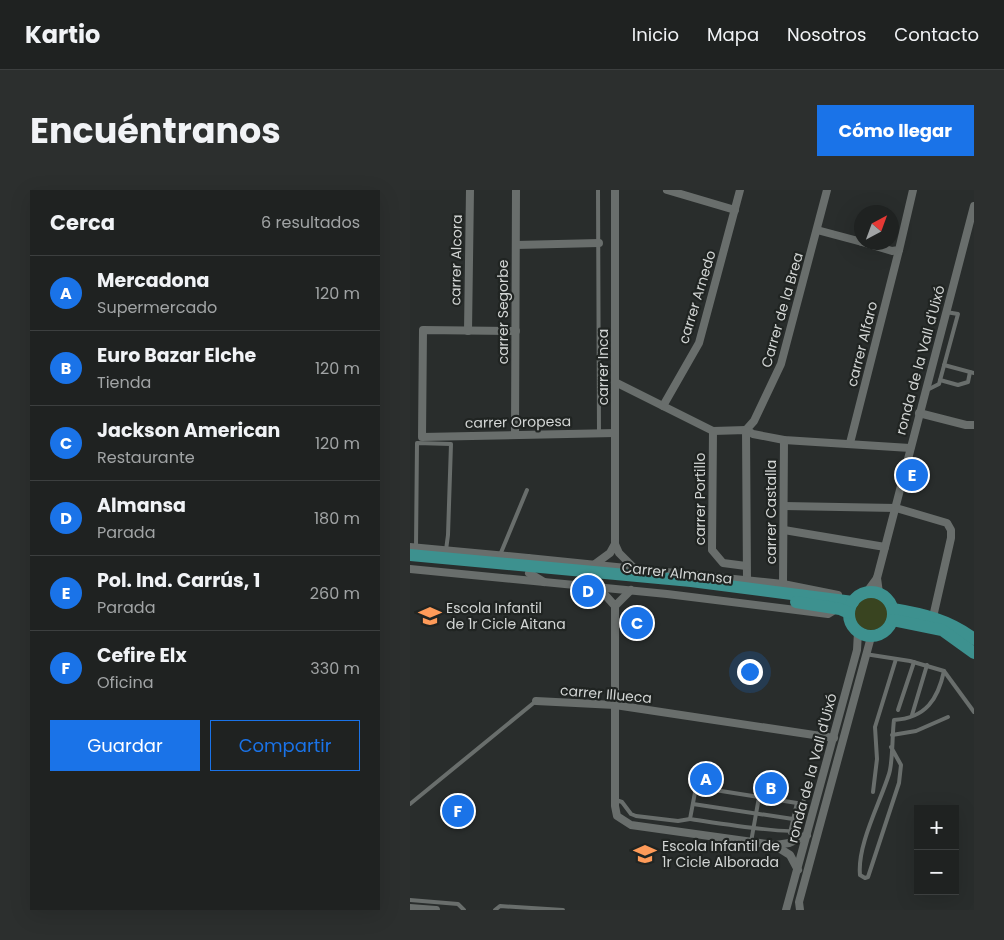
<!DOCTYPE html>
<html lang="es">
<meta charset="utf-8">
<style>
body{margin:0;font-family:Poppins,sans-serif;background:#2c2f2e;color:#f1f3f6}
.controls{position:absolute;right:15px;bottom:15px;display:grid;overflow:hidden;border-radius:0px;box-shadow:0 5px 20px #0002}
.controls button{width:45px;height:45px;display:grid;place-items:center;padding:0;border:0;border-bottom:1px solid #3c3f3f;background:#1f2221;color:#f1f3f6;font:25px sans-serif}
.compass{position:absolute;left:444px;top:15px;width:45px;height:45px;border-radius:50%;background:#1f2221;box-shadow:0 5px 20px #0002;rotate:41deg}
.you{position:absolute;left:339px;top:481px;width:18px;height:18px;margin:-12px;border:4px solid #fff;border-radius:50%;background:#1a73e8;box-shadow:0 0 0 8px #1a73e833}
.badge{display:grid;place-items:center;width:32px;height:32px;border-radius:50%;background:#1a73e8;color:#fff;font-size:16px;font-weight:700}
.pin{position:absolute;translate:-50% -50%;border:2px solid #fff;box-shadow:0 1px 5px #0006}
.list{margin:0;padding:0;list-style:none}
h2{display:flex;justify-content:space-between;align-items:center;height:65px;margin:0;padding:0 20px;font-size:21px}
h2 small{font-size:16px;font-weight:400;color:#a1a4a5}
.list li{display:grid;grid-template-columns:32px 1fr auto;gap:15px;align-items:center;box-sizing:border-box;height:75px;padding:0 20px;border-top:1px solid #3c3f3f}
.list b{display:block;font-size:19px;white-space:nowrap}
.list p{margin:0;font-size:16px;white-space:nowrap;color:#a1a4a5}
.list em{font-size:16px;font-style:normal;color:#a1a4a5}
.actions{display:flex;gap:10px;padding:15px 20px}
.actions a{flex:1;padding:11px 0;border:1px solid #1a73e8;border-radius:0px;text-align:center;font-size:18px;color:#1a73e8}
.actions .main{background:#1a73e8;color:#fff}
.map{position:relative;flex:none;width:564px;height:720px;overflow:hidden;border-radius:0px}
header{display:flex;align-items:center;gap:30px;box-sizing:border-box;height:70px;padding:0 25px;background:#1f2221;border-bottom:1px solid #3c3f3f}
header strong{font-size:24px}
nav{display:flex;gap:28px;margin-inline-start:auto;font-size:18px}
.intro{display:flex;align-items:center;justify-content:space-between;box-sizing:border-box;height:120px;padding:0 30px}
h1{margin:0;font-size:35px}
.button{padding:12px 22px;border-radius:0px;background:#1a73e8;color:#fff;font-size:18px;font-weight:700}
main{display:flex;gap:30px;padding:0 30px}
aside{flex:1;background:#1f2221;border-radius:0px;box-shadow:0 5px 20px #0002}
.map>svg:first-child{display:block}
.green{fill:#394420}
.lines{fill:none;stroke-linecap:round;stroke-linejoin:round}
.lane{stroke:#696e6c;stroke-width:4}
.street{stroke:#696e6c;stroke-width:8}
.primary{stroke:#3d918f;stroke-width:12}
.labels{text-anchor:middle;stroke-width:4.5;stroke-linejoin:round;paint-order:stroke}
.street-label{font-size:14px;fill:#d2d5d4;stroke:#202422}
.poi-label{font-size:14px;fill:#d2d5d4;stroke:#202422;text-anchor:start}
</style>
<header>
<strong>Kartio</strong>
<nav><a>Inicio</a><a>Mapa</a><a>Nosotros</a><a>Contacto</a></nav>
</header>
<div class="intro"><h1>Encuéntranos</h1><a class="button">Cómo llegar</a></div>
<main>
<aside>
<h2>Cerca<small>6 resultados</small></h2>
<ul class="list">
<li><span class="badge">A</span><div><b>Mercadona</b><p>Supermercado</p></div><em>120 m</em></li>
<li><span class="badge">B</span><div><b>Euro Bazar Elche</b><p>Tienda</p></div><em>120 m</em></li>
<li><span class="badge">C</span><div><b>Jackson American</b><p>Restaurante</p></div><em>120 m</em></li>
<li><span class="badge">D</span><div><b>Almansa</b><p>Parada</p></div><em>180 m</em></li>
<li><span class="badge">E</span><div><b>Pol. Ind. Carrús, 1</b><p>Parada</p></div><em>260 m</em></li>
<li><span class="badge">F</span><div><b>Cefire Elx</b><p>Oficina</p></div><em>330 m</em></li>
</ul>
<div class="actions"><a class="main">Guardar</a><a>Compartir</a></div>
</aside>
<div class="map">
<svg width="564" height="720" viewBox="0 0 564 720">
<rect width="100%" height="100%" fill="#292d2c"/>
<circle class="green" cx="461" cy="423" r="17"/>
<g class="lines">
<g class="lane">
<path d="M188 0 189 243"/>
<path d="M534 175 564 183"/>
<path d="M530 190 548 195 558 192 560 182"/>
<path d="M517 200 529 194 548 124 536 122"/>
<path d="M6 357 7 253 41 254 38 345 36 360"/>
<path d="M90 365 117 300"/>
<path d="M455 464 500 471 534 481C528 509 516 528 484 530 482 545 483 572 479 584 470 613 447 655 450 685L455 688 458 687 489 593 491 575 481 557"/>
<path d="M534 481 564 522"/>
<path d="M488 520 504 472"/>
<path d="M502 525 517 475"/>
<path d="M482 545 506 541 538 527"/>
<path d="M463 602 467 569 465 537 486 469"/>
<path d="M349 607 387 613 380 643"/>
<path d="M206 610 212 612 221 624 226 626 268 631 280 629"/>
<path d="M0 614 126 511"/>
<path d="M283 614 383 629"/>
<path d="M341 652 349 607 286 597 280 629C295 631 380 645 386 640L394 609"/>
<path d="M0 710 48 714 54 720"/>
<path d="M85 720 90 716 153 720"/>
</g>
<g class="street">
<path d="M257 0 325 20"/>
<path d="M407 40 452 52"/>
<path d="M452 52 482 61 489 60 503 0"/>
<path d="M106 55 189 53"/>
<path d="M58 141 60 0"/>
<path d="M106 141 13 140 12 247 205 243"/>
<path d="M205 192 303 241 336 240 343 244 374 250 500 258"/>
<path d="M253 216 289 153 330 0"/>
<path d="M509 223 556 235H564"/>
<path d="M336 240 344 231 371 174 417 0"/>
<path d="M336 240 337 390"/>
<path d="M303 241 302 360 313 373 336 376"/>
<path d="M105 245 106 0"/>
<path d="M440 253 489 60"/>
<path d="M374 316 486 318 537 333 541 340V348L523 427"/>
<path d="M374 340 475 357"/>
<path d="M205 354V0"/>
<path d="M0 357 118 368 122 371"/>
<path d="M118 368 373 394 428 405"/>
<path d="M185 374 200 363 205 354 209 363 223 377"/>
<path d="M0 379 257 404 418 424 426 419"/>
<path d="M119 383 134 392"/>
<path d="M467 388 469 403"/>
<path d="M373 394 374 250"/>
<path d="M188 397 205 416 221 400"/>
<path d="M456 403 467 388 564 16"/>
<path d="M205 416V616L207 626 221 635 364 655 380 665 388 680"/>
<path d="M126 511 205 515 424 548"/>
<path d="M366 655 379 653 397 645"/>
<path d="M0 718 26 720"/>
<path d="M376 720 447 460 448 442"/>
<path d="M390 720 389 712 461 447"/>
</g>
<g class="primary">
<path d="M0 365 281 391 443 412"/>
<circle cx="461" cy="424" r="22"/>
<path d="M386 412 430 419 439 423"/>
<path d="M483 419C513 424 539 430 564 449"/>
<path d="M483 430 532 440 564 463"/>
</g>
</g>
<defs>
<symbol id="school-bare" viewBox="-9 -9 18 18"><path d="M0-5L7-2L0 1L-7-2ZM-4 1L0 2.5L4 1V4Q0 6-4 4Z" fill="#ff9b59" stroke="#202422" stroke-width="2.5" paint-order="stroke"/></symbol>
</defs>
<g fill-rule="evenodd">
<use href="#school-bare" x="4" y="410" width="32" height="32"/>
<use href="#school-bare" x="219" y="648" width="32" height="32"/>
</g>
<g class="labels">
<g class="street-label">
<text transform="translate(46 70) rotate(-89)" y="5">carrer Alcora</text>
<text transform="translate(287 107) rotate(-73)" y="5">carrer Arnedo</text>
<text transform="translate(372 120) rotate(-74)" y="5">Carrer de la Brea</text>
<text transform="translate(93 122) rotate(-90)" y="5">carrer Segorbe</text>
<text transform="translate(452 154) rotate(-76)" y="5">carrer Alfaro</text>
<text transform="translate(510 170) rotate(-75)" y="5">ronda de la Vall d'Uixó</text>
<text transform="translate(193 177) rotate(-90)" y="5">carrer Inca</text>
<text transform="translate(108 232) rotate(-1)" y="5">carrer Oropesa</text>
<text transform="translate(290 309) rotate(-90)" y="5">carrer Portillo</text>
<text transform="translate(361 322) rotate(-90)" y="5">carrer Castalla</text>
<text transform="translate(267 383) rotate(6)" y="5">Carrer Almansa</text>
<text transform="translate(196 504) rotate(5)" y="5">carrer Illueca</text>
<text transform="translate(402 578) rotate(-75)" y="5">ronda de la Vall d'Uixó</text>
</g>
<g class="poi-label">
<text x="36" y="423">Escola Infantil<tspan x="36" dy="16">de 1r Cicle Aitana</tspan></text>
<text x="252" y="661">Escola Infantil de<tspan x="252" dy="16">1r Cicle Alborada</tspan></text>
</g>
</g>
</svg>
<div class="controls">
<button>+</button>
<button>−</button>
</div>
<svg class="compass" viewBox="-18 -18 36 36"><path d="M0-13l5 13h-10z" fill="#e53935"/><path d="M0 13l5-13h-10z" fill="#a1a4a5"/></svg>
<div class="you"></div>
<div class="pin badge" style="left:296px;top:589px">A</div>
<div class="pin badge" style="left:361px;top:598px">B</div>
<div class="pin badge" style="left:227px;top:433px">C</div>
<div class="pin badge" style="left:178px;top:401px">D</div>
<div class="pin badge" style="left:502px;top:285px">E</div>
<div class="pin badge" style="left:48px;top:621px">F</div>
</div>
</main>
